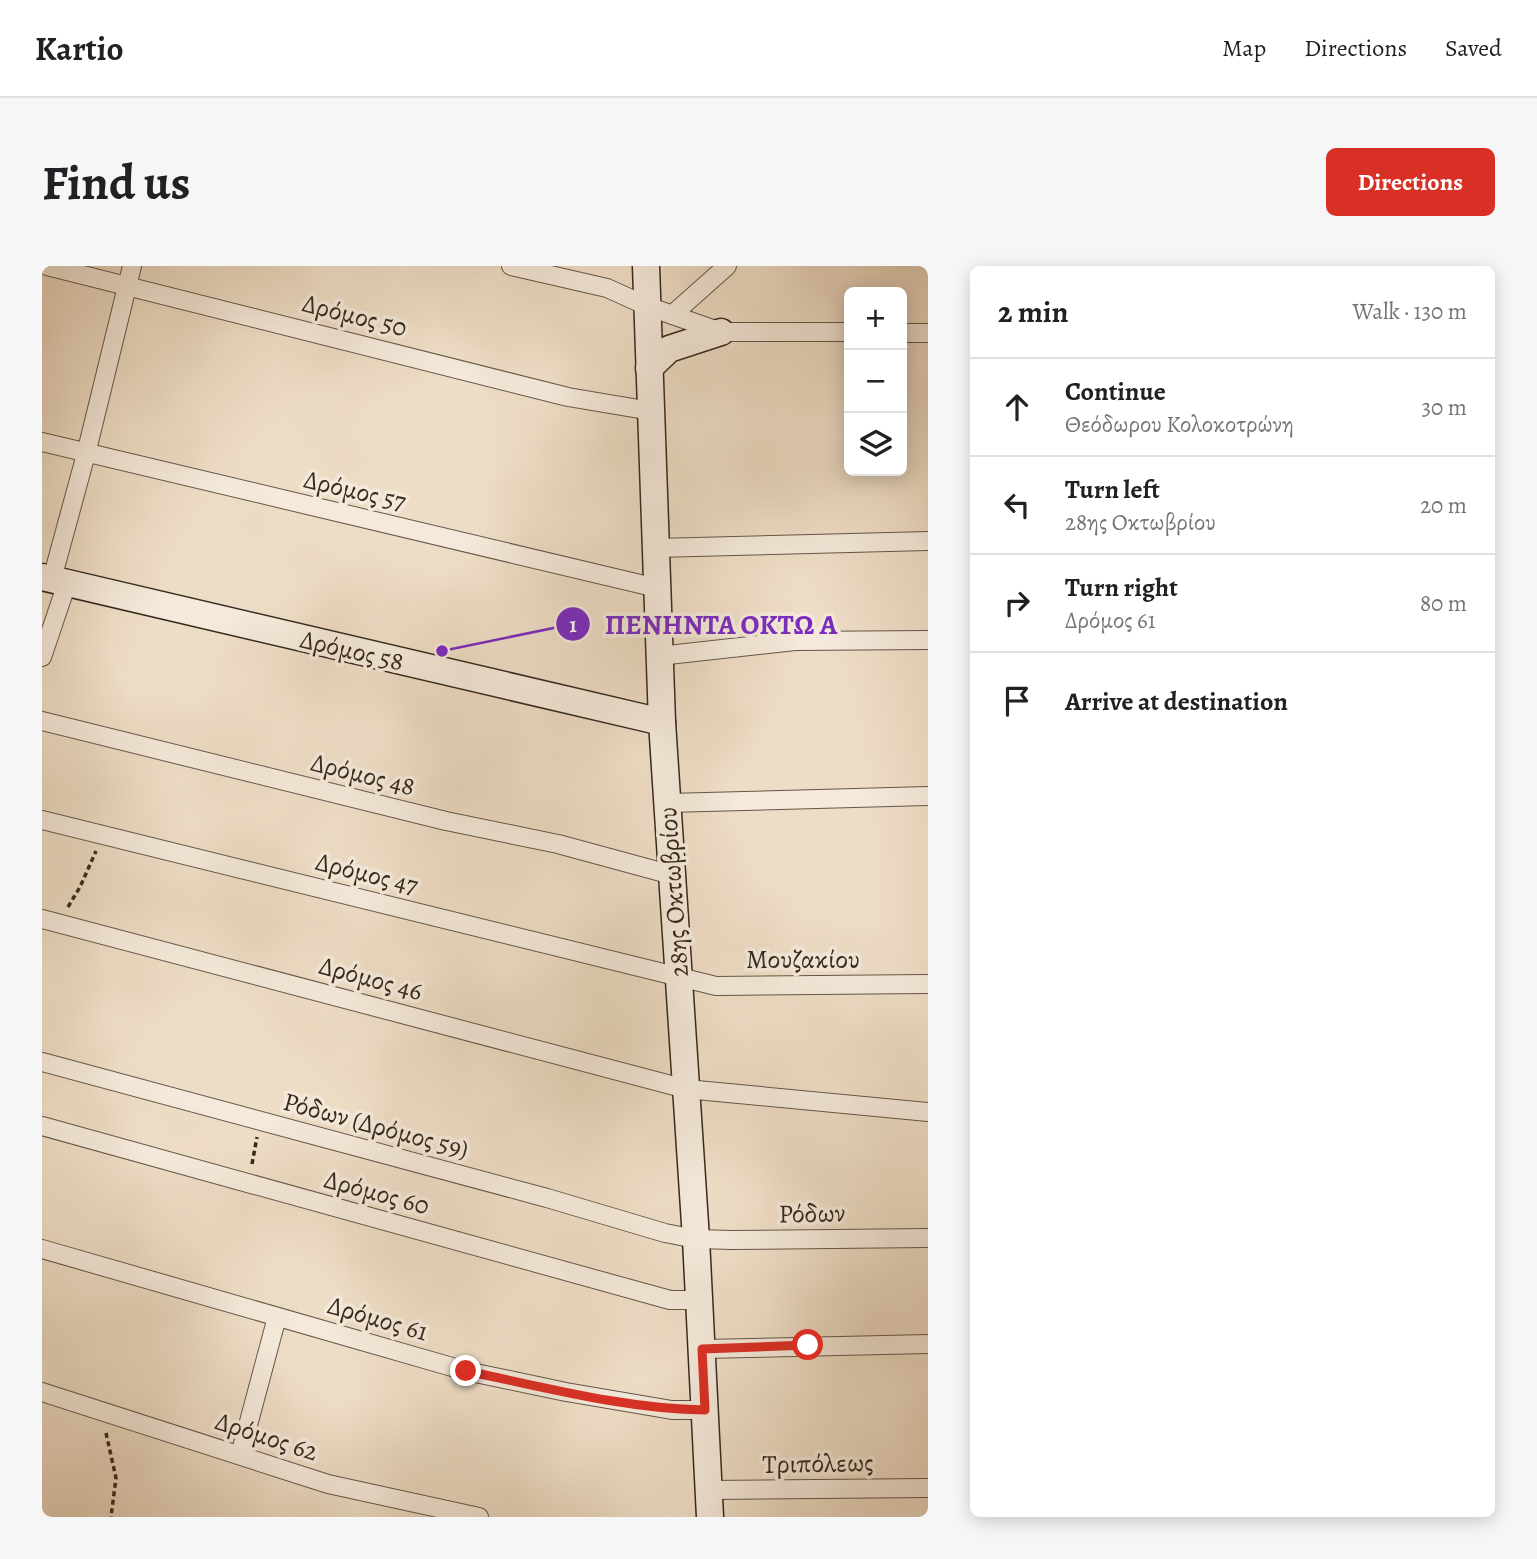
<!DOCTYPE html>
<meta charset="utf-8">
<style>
body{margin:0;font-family:Alegreya,serif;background:#f6f6f6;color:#202124}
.controls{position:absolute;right:21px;top:21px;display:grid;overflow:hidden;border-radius:10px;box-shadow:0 4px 18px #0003}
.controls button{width:63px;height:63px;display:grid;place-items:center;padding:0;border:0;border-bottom:2px solid #e0e0e0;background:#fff;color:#202124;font:35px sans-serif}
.stop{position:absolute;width:21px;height:21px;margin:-16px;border:5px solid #d93025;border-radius:50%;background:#fff}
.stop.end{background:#d93025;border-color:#fff;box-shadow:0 2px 7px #0008}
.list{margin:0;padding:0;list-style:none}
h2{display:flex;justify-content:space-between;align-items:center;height:91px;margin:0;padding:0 28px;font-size:30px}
h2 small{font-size:23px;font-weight:400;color:#757577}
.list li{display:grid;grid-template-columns:46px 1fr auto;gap:21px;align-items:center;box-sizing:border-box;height:98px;padding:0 28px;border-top:2px solid #e0e0e0}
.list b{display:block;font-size:26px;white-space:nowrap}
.list p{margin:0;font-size:23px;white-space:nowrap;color:#757577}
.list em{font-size:23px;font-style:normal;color:#757577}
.icon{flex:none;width:38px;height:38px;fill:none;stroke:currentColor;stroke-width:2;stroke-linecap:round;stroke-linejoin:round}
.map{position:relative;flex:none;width:886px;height:1251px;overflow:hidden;border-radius:10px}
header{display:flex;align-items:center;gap:42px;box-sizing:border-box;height:98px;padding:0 35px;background:#fff;border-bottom:2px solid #e0e0e0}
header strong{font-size:33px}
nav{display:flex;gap:38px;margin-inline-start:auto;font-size:24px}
.intro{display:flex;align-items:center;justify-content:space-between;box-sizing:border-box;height:168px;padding:0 42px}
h1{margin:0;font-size:49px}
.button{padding:18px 32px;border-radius:10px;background:#d93025;color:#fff;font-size:24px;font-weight:700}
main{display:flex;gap:42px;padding:0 42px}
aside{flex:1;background:#fff;border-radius:10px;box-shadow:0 4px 18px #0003}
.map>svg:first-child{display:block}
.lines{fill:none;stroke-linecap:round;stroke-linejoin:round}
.street-casing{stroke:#645748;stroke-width:20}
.secondary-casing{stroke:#362a1e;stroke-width:29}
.path{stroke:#362a1e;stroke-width:3.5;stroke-dasharray:5 3.5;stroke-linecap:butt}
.street{stroke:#f4e9da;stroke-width:18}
.secondary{stroke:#f4e9da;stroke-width:26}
.route{stroke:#d93025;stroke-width:9}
.labels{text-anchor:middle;stroke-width:7;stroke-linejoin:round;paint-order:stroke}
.street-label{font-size:26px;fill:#362a1e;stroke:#f4e9da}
.leader{fill:none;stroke:#7b2cbf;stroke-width:2.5}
.callout-dot{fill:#7b2cbf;stroke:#f4e9da;stroke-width:2.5}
.mark-label{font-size:21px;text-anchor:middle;font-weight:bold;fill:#fff}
.callout-label{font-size:28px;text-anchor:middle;font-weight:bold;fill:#7b2cbf;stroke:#f4e9da;stroke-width:7;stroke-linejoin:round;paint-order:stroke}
</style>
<header>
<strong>Kartio</strong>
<nav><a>Map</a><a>Directions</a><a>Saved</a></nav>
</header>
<div class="intro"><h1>Find us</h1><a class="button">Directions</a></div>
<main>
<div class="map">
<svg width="886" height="1251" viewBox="0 0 886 1251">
<rect width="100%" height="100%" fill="#eeddc6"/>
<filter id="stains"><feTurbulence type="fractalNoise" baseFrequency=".00286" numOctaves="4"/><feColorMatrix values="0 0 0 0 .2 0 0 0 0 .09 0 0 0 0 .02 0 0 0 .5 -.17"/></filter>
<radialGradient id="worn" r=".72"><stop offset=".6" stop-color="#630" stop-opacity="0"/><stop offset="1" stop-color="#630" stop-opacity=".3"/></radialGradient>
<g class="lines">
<defs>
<g id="street">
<path d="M5 0 526 131 609 145"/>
<path d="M469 0 565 22 605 40 679 66H807"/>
<path d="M630 49 685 0"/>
<path d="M860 67H886"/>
<path d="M0 176 615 322"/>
<path d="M613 282 886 275"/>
<path d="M10 313 44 188 90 0"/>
<path d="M617 390 753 375 886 374"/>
<path d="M0 391 25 317"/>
<path d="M0 455 404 555 516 578 630 609"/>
<path d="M625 537 886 530"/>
<path d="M0 554 674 720 886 718"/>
<path d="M0 653 644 823 886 846"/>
<path d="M0 796 505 932 623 967 654 973 691 974 886 972"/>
<path d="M0 860 628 1034H657"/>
<path d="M0 983 424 1105 524 1126 630 1144H663"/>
<path d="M660 1083 886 1078"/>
<path d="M0 1126 286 1218 437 1251"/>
<path d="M198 1189 235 1051"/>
<path d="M667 1224 886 1222"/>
</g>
<g id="secondary">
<path d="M604 0 620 456 654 973 668 1251"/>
<path d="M607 102 627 83 679 66"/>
<path d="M0 311 620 456"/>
</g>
</defs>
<use href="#street" class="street-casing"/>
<use href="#secondary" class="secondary-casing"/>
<g class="path">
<path d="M26 641 38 621 54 585"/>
<path d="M210 898 215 871"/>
<path d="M64 1167 74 1212 69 1251"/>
</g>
<use href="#street" class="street"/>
<use href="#secondary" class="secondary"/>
</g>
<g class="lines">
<path class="route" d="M424 1105C502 1121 583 1143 663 1144L660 1083 766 1079"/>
</g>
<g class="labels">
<g class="street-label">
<text transform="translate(313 49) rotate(14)" y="9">Δρόμος 50</text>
<text transform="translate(313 224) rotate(13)" y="9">Δρόμος 57</text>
<text transform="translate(310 384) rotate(13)" y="9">Δρόμος 58</text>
<text transform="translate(321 508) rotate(14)" y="9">Δρόμος 48</text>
<text transform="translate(325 607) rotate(14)" y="9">Δρόμος 47</text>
<text transform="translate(631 626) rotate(-94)" y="9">28ης Οκτωβρίου</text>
<text x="761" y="702">Μουζακίου</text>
<text transform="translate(329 712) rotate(15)" y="9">Δρόμος 46</text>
<text transform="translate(334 859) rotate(15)" y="9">Ρόδων (Δρόμος 59)</text>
<text transform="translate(335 926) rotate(15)" y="9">Δρόμος 60</text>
<text transform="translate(770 947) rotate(-1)" y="9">Ρόδων</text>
<text transform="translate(336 1052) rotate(16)" y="9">Δρόμος 61</text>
<text transform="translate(225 1170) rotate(18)" y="9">Δρόμος 62</text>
<text transform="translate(776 1197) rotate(-1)" y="9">Τριπόλεως</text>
</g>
</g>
<path class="leader" d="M400 385L531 358"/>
<g class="callout-dot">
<circle cx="400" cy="385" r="7"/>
<circle cx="531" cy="358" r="18"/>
</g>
<g class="mark-label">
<text x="531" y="366">1</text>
</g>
<g class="callout-label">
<text x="679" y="368">ΠΕΝΗΝΤΑ ΟΚΤΩ Α</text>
</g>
<rect width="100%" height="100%" filter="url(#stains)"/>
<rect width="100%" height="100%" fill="url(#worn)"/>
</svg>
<div class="controls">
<button>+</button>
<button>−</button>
<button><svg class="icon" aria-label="layers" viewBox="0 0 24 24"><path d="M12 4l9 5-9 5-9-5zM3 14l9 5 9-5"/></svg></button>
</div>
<div class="stop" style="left:766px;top:1079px"></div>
<div class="stop end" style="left:424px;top:1105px"></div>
</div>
<aside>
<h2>2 min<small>Walk · 130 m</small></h2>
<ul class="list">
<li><svg class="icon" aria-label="ahead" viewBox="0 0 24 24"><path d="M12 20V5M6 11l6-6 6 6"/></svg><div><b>Continue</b><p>Θεόδωρου Κολοκοτρώνη</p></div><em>30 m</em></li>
<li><svg class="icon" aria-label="left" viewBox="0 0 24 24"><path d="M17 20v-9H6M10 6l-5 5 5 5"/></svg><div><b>Turn left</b><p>28ης Οκτωβρίου</p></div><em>20 m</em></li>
<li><svg class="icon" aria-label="right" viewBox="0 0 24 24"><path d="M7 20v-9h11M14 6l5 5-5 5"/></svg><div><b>Turn right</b><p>Δρόμος 61</p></div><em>80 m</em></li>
<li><svg class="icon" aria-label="arrive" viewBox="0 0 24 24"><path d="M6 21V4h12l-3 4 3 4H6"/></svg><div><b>Arrive at destination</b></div></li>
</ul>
</aside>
</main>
